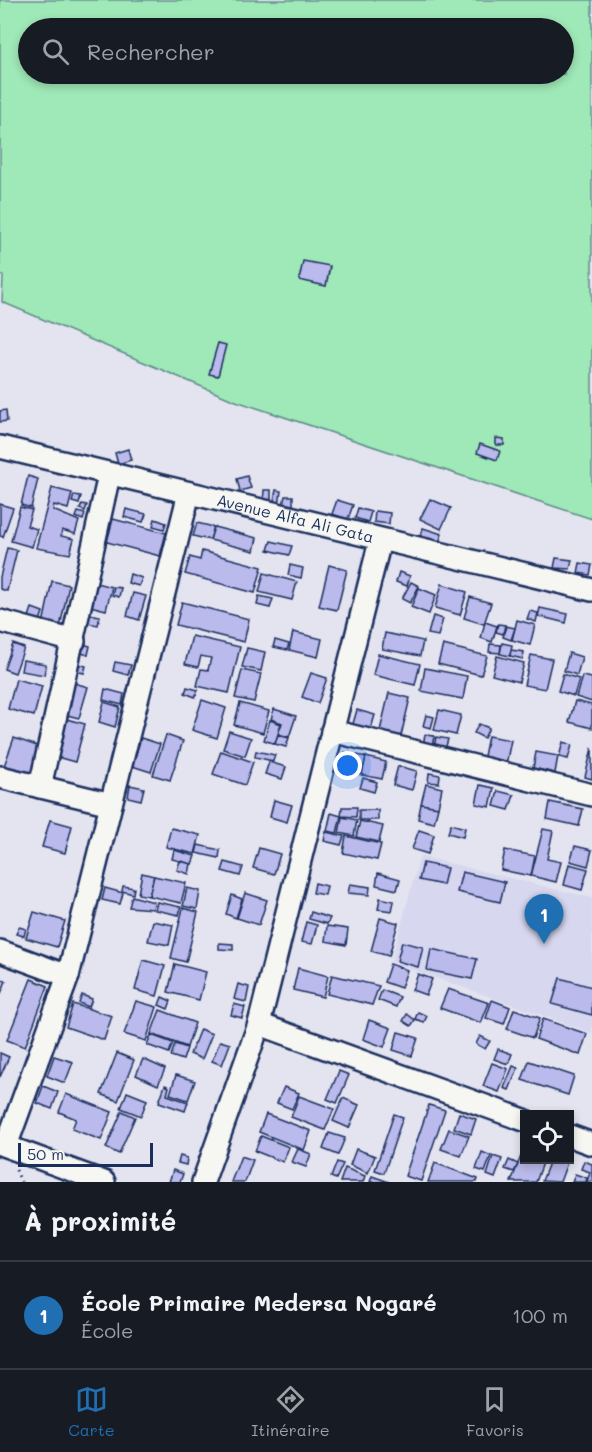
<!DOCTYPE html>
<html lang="fr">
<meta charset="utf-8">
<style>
body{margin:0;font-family:Mali,sans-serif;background:#242831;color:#f1f3f6}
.controls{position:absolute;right:18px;bottom:18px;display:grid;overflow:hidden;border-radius:0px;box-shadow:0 3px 9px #0003}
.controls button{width:54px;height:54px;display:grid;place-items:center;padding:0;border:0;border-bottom:2px solid #363941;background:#171b24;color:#f1f3f6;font:30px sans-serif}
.scale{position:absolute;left:18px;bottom:15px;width:135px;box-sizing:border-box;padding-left:6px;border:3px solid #1b2f5e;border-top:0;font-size:16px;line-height:21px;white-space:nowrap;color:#1b2f5e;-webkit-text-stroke:4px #f6f6f2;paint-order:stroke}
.you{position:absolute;left:348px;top:766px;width:21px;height:21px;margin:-15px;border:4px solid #fff;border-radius:50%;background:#1a73e8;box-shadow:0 0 0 9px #1a73e833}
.badge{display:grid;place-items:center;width:39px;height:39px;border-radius:50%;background:#1f6fb2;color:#fff;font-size:20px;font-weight:700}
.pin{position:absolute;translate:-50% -50px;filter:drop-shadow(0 2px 3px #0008)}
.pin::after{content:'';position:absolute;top:32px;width:21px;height:18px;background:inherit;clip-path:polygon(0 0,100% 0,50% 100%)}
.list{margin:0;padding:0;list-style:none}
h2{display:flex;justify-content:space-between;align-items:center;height:78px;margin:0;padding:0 24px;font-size:26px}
h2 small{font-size:20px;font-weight:400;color:#9ea1a6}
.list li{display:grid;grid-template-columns:39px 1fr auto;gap:18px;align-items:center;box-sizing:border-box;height:108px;padding:0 24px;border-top:2px solid #363941}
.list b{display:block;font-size:22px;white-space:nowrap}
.list p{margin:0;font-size:20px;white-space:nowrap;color:#9ea1a6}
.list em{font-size:20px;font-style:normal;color:#9ea1a6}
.icon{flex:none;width:33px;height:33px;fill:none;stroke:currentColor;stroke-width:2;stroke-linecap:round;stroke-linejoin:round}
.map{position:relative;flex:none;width:592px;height:1182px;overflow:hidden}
.search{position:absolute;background:#171b24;box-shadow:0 3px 9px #0003;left:18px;right:18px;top:18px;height:66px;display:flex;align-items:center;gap:15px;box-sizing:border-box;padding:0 21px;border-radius:33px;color:#9ea1a6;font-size:22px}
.sheet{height:186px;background:#171b24}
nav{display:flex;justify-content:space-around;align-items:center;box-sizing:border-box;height:84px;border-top:2px solid #363941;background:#171b24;font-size:16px;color:#9ea1a6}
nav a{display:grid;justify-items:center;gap:3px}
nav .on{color:#1f6fb2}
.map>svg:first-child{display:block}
.built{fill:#d7d7ef}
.green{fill:#9fe8b7;stroke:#5d8c8a;stroke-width:1.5;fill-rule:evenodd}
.building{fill:#babaec;stroke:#1b2f5e;stroke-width:1.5}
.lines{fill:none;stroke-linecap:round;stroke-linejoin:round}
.minor-casing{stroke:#1b2f5e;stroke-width:26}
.path{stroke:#1b2f5e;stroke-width:3;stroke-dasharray:1.5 4.5;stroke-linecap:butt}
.minor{stroke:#f6f6f2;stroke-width:21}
.labels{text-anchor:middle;stroke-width:4.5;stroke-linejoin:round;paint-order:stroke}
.street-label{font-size:16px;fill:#1b2f5e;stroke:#f6f6f2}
</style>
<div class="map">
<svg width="592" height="1182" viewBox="0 0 592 1182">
<rect width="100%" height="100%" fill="#e4e4f0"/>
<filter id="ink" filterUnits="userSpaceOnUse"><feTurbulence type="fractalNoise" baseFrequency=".0167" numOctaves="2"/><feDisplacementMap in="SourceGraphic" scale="12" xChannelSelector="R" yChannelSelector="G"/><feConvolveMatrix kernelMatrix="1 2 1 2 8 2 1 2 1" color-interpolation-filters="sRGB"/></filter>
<g filter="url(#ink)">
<path class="built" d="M420 856 592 898V1033L391 962Z"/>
<path class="green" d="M0 0H592V519L233 400 2 302 3 276 0 275ZM28 28H564V74H28Z"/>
<g class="building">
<path d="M303 261 330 266 326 286 299 280Z"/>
<path d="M218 343 226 345 218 376 209 374Z"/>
<path d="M6 410 7 421 0 422V411Z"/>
<path d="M496 438 504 439V445H496Z"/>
<path d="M480 444 500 451 497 460 477 453Z"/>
<path d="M128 449 131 460 118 464 115 453Z"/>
<path d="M28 476 38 479 31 508 21 505Z"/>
<path d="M247 476 251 488 240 491 237 479Z"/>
<path d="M52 488 72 493 68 509 54 505 53 510 79 521 75 534 62 530 61 536 74 539 70 554 36 548Z"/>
<path d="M264 490H271V503H263Z"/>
<path d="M276 490 281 491 279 506 273 505Z"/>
<path d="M74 495 81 496 79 504 72 502Z"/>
<path d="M285 496H293V506L283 505Z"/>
<path d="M430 499 451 508 441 529 420 519Z"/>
<path d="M337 500 353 505 348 519 332 514Z"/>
<path d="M0 504 13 508 3 537 0 536Z"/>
<path d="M82 504 87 505 85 511 80 509Z"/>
<path d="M20 507 32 510 27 526 37 529 32 547 11 541Z"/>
<path d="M358 508 371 512 368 522 355 518Z"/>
<path d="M126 509 146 514 143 522 124 517Z"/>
<path d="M375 511 390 513 389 524 374 522Z"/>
<path d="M78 512 85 514 83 520 76 517Z"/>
<path d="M113 519 166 533 160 556 107 542Z"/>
<path d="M155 519 166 523 164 529 153 526Z"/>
<path d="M197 523 214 527 210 540 193 536Z"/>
<path d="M214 527 257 538 254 551 210 540Z"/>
<path d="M423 528 442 534 438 546 419 540Z"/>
<path d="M271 541 292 546 289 555 268 550Z"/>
<path d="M7 548 17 550 7 591 0 589V577Z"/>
<path d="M202 551 262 567 255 593 185 574 190 557 200 560Z"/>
<path d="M556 558 572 560 570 569 554 568Z"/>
<path d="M580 563 592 565 590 575 578 573Z"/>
<path d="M290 565 303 568 301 578 288 575Z"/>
<path d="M329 565 347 570 337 610 319 606Z"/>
<path d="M399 572 410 576 407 586 396 582Z"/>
<path d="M264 573 297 582 292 600 259 592Z"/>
<path d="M130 574 142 578 139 586 128 583Z"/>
<path d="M52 581 69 585 60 627 43 624Z"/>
<path d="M411 582 419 586 410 603 402 599Z"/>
<path d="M96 583 112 587 106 610 90 606Z"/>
<path d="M442 584 467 592 460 615 435 608Z"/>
<path d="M114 587 121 588 119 597 112 595Z"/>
<path d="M419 588 436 595 429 614 411 607Z"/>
<path d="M133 593 146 596 139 620 127 616Z"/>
<path d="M259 596 273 599 270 608 257 605Z"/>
<path d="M470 597 491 603 484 624 464 618Z"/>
<path d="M182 602 249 619 244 642 176 625Z"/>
<path d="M32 608 43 612 40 621 29 617Z"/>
<path d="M540 608 568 614 566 623 538 616Z"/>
<path d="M530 611 538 613 536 622 527 619Z"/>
<path d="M89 614 100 616 98 625 87 623Z"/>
<path d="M433 616 443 619 438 636 428 634Z"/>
<path d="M517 620 535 625 530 645 512 640Z"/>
<path d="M485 622 497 626 492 642 481 638Z"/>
<path d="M498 624 505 625 503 634 496 632Z"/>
<path d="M506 626 515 628 511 640 503 637Z"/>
<path d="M293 632 322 639 318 657 289 650Z"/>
<path d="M385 633 423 641 420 656 382 649Z"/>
<path d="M192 636 240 647 229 693 197 686 201 669 208 670 211 658 201 656 198 667 185 664Z"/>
<path d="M275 640 289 644 287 650 273 647Z"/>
<path d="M80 643 90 646 88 655 78 652Z"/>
<path d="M502 643 512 645 510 656 500 654Z"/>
<path d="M13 644 24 648 15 673 4 669Z"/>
<path d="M490 644 501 645 500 653 489 652Z"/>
<path d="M443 645 487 656 481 675 438 664Z"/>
<path d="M247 648 265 652 261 671 242 667Z"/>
<path d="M511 650 524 652 523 659 510 656Z"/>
<path d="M569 653 582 657 577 675 564 671Z"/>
<path d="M378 654 420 664 415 685 373 675Z"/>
<path d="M531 655 552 659 545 689 524 685Z"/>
<path d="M497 656 524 663 519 682 492 675Z"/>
<path d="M23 660 46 664 44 675 21 671Z"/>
<path d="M115 662 131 665 128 675 113 671Z"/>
<path d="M77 664 86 666 84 673 75 671Z"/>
<path d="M425 668 467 676 463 699 421 691Z"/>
<path d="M242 670 261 674 254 702 235 698Z"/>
<path d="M311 673 327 678 318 703 302 697Z"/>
<path d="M563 674 579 679 574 696 558 691Z"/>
<path d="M582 676 592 678V702L576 697Z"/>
<path d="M16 679 42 686 34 716 8 709Z"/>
<path d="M71 682 88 687 79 718 63 714Z"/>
<path d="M187 687 198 690 195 697 185 693Z"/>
<path d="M105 689 124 694 122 705 103 700Z"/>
<path d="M389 693 410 698 400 740 379 735Z"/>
<path d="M202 700 226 708 217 738 192 730Z"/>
<path d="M575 701 592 705V728L569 722Z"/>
<path d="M104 702 120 707 115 727 99 722Z"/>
<path d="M240 703 269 711 263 733 234 725Z"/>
<path d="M274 709 296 716 289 737 278 734 282 723 271 719Z"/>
<path d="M357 710 375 715 370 732 352 727Z"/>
<path d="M439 710 461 715 456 735 434 730Z"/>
<path d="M426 715 434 717 431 728 423 726Z"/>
<path d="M63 718 85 724 75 762 53 756Z"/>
<path d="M270 720 281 724 275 744 264 740Z"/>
<path d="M479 724 489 728 484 738 474 733Z"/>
<path d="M229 731 251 738 245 756 223 749Z"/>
<path d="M166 735 183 741 170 780 153 775Z"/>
<path d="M278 735 289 738 286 747 275 744Z"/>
<path d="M425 735 434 736 432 747 423 745Z"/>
<path d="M488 736 511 740 506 765 483 761Z"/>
<path d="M436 737 448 739 445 750 434 747Z"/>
<path d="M14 738 43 748 32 776 4 766Z"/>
<path d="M141 738 160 744 151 772 132 766Z"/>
<path d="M563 742 572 745 568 759 559 757Z"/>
<path d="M592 748V779L585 777Z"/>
<path d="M221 751 253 762 245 785 213 774Z"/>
<path d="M256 751 275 755 273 761 255 757Z"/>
<path d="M345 752 366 757 362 775 341 770Z"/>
<path d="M536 752 558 756 555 773 533 768Z"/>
<path d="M366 757 386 762 382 779 362 775Z"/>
<path d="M269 762 286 767 282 779 265 774Z"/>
<path d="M398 766 417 771 412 790 393 785Z"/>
<path d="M429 773 440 775 439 783 428 782Z"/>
<path d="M363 778 377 782 374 792 360 788Z"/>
<path d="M426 784 442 788 438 807 421 804Z"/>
<path d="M130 785 144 788 141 800 128 797Z"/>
<path d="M480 785 494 788 490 807 476 804Z"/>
<path d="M498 791 514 795 509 810 494 806Z"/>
<path d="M274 800 292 805 287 822 270 817Z"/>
<path d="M550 802 583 809 579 826 547 819Z"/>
<path d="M421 804 438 807 434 823 418 819Z"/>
<path d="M342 807H357L356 817 341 816Z"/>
<rect x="359" y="810" width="19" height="10"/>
<path d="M331 813 341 816 337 833 327 831Z"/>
<path d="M342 817 357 820 354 836 339 833Z"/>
<path d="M50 820 72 826 65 853 42 847Z"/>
<path d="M360 821 383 826 379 842 356 837Z"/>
<path d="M451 824 465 828 463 837 448 833Z"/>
<path d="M171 828 200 835 195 854 166 847Z"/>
<path d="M543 829 553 831 547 859 561 862 556 882 531 876Z"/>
<path d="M419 830 434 835 428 854 412 849Z"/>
<path d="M326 832 344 836 341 845 324 841Z"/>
<path d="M346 836 381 844 377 860 343 853Z"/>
<path d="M198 845 220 850 219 858 196 853Z"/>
<path d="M575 846 592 850 588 866 570 861Z"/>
<path d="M259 848 280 854 274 874 253 868Z"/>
<path d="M174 850 195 856 192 864 172 859Z"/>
<path d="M505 850 535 856 531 876 501 870Z"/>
<path d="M180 861 191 864 189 874 177 870Z"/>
<path d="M225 862 243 867 240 876 222 871Z"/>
<path d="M423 863 447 868 443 885 419 880Z"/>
<path d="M569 864 588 869 582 890 564 885Z"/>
<path d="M462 872 505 882 500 902 457 892Z"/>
<path d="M142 873 154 876 149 896 138 894Z"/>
<path d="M378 873 400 879 397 890 376 885Z"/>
<path d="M154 876 186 883 181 903 149 896Z"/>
<path d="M315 883 327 886 325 895 313 893Z"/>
<path d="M350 884 370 887 369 895 348 893Z"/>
<path d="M123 886 134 888 133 894 122 891Z"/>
<path d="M105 888 123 893 120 904 102 900Z"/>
<path d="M187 888 200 891 197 909 183 906Z"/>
<path d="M245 893 267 900 259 925 237 918Z"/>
<path d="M232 895 242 899 236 918 226 914Z"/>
<path d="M132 896 154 902 153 909 129 907Z"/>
<path d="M380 898 394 901 392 911 378 909Z"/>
<path d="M157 902 181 907 179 915 155 910Z"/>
<path d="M183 908 198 912 186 962 171 958Z"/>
<path d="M34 912 65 921 57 947 26 938Z"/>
<path d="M311 912 330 918 327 924 309 919Z"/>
<path d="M380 918 398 923 389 956 371 951Z"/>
<path d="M153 921 173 925 169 945 148 941Z"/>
<path d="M306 922 317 925 312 944 301 942Z"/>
<path d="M327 926 348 929 346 945 325 941Z"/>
<path d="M19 927 26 929 24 936 16 934Z"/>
<path d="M402 942 423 947 418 967 397 961Z"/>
<path d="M219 943 233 944V950L219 949Z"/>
<path d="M431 949 477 959 472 979 427 970Z"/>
<path d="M143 960 165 966 157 996 135 990Z"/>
<path d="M175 964 206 972 199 1000 168 992Z"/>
<path d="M390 964 407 970 401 988 384 982Z"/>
<path d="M298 968 328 976 323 997 293 990Z"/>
<path d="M418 974 432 979 426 995 412 990Z"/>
<path d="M332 975 379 986 372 1005 327 994Z"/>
<path d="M560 978 592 987V1015L552 1004Z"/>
<path d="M0 979 6 981 0 996Z"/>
<path d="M31 979 48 986 25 1047 7 1040Z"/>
<path d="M238 984 249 987 246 1002 234 999Z"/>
<path d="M448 989 489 1003 481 1023 440 1008Z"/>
<path d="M382 990 400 997 396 1007 378 1000Z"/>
<path d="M82 995 92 999 89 1007 79 1003Z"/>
<path d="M162 997 171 1001 168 1009 159 1005Z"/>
<path d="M492 1000 510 1007 504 1024 486 1018Z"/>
<path d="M136 1001 157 1007 146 1041 124 1034Z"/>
<path d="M73 1004 112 1016 104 1040 66 1027Z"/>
<path d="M234 1004 245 1007 242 1018 231 1015Z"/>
<path d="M514 1009 540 1018 533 1038 507 1029Z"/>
<path d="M160 1010 195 1023 187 1047 151 1034Z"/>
<path d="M418 1012 427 1016 424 1022 415 1019Z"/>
<path d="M407 1014 415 1020 411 1026 403 1021Z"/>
<path d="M543 1019 587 1034 580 1055 536 1039Z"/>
<path d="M369 1020 391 1028 384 1047 363 1039Z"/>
<path d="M200 1029 212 1034 202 1059 190 1054Z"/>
<path d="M398 1032 418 1038 412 1056 393 1050Z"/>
<path d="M151 1035 173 1043 169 1053 147 1045Z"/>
<path d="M480 1036 490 1041 485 1049 476 1044Z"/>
<path d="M220 1041 230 1044 222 1065 212 1061Z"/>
<path d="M175 1044 187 1048 183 1060 171 1056Z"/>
<path d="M498 1049 512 1054 508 1064 494 1059Z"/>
<path d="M0 1053 9 1057 0 1077Z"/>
<path d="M117 1053 134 1060 118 1101 101 1094Z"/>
<path d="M54 1056 73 1062 65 1083 47 1076Z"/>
<path d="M143 1059 165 1069 158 1085 136 1075Z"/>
<path d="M529 1061 574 1076 568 1095 522 1080Z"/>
<path d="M492 1063 508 1069 499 1092 483 1086Z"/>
<path d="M513 1066 518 1068 509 1090 504 1088Z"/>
<path d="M339 1071 349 1075 337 1103 327 1099Z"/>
<path d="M176 1075 195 1081 188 1100 170 1094Z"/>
<path d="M165 1085 169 1087 167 1095 188 1102 185 1111 159 1102Z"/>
<path d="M43 1086 58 1092 52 1109 37 1103Z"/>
<path d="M284 1087 299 1093 292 1109 277 1103Z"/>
<path d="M127 1092 147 1100 141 1116 121 1108Z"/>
<path d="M66 1094 112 1112 101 1140 72 1129 76 1119 59 1112Z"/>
<path d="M299 1096 334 1109 325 1130 291 1117Z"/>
<path d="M343 1098 359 1105 349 1128 333 1121Z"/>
<path d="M429 1105 445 1110 421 1181 405 1176Z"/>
<path d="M122 1111 135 1117 119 1154 106 1148Z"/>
<path d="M459 1113 476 1119 471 1134 454 1128Z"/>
<path d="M266 1114 311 1131 304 1150 259 1132Z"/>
<path d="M394 1114 403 1117 384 1173 375 1170Z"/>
<path d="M449 1129 469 1136 461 1156 441 1149Z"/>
<path d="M329 1133 345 1138 338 1155 323 1149Z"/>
<path d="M261 1136 289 1147 283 1162 255 1151Z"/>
<path d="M298 1149 311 1154 306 1167 292 1162Z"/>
<path d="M356 1149 375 1156 368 1173 350 1165Z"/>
<path d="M523 1151 524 1160H544L536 1182H511Z"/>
<path d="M482 1152 491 1156 485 1172 476 1169Z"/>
<path d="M180 1156 187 1158 186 1165 178 1163Z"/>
<path d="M241 1156 253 1160 245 1182H231Z"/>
<path d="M493 1156 502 1159 495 1178 487 1175Z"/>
<path d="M509 1160 518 1164 514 1172 505 1169Z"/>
<path d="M550 1160H568L560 1182 542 1181Z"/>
<path d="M584 1161 592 1164V1182H587L590 1172 581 1169Z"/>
<path d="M337 1162 343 1164 336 1179 331 1177Z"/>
<path d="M435 1163 478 1179 477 1182H428Z"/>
<path d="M345 1168 365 1176 363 1182H340Z"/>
<path d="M173 1170 183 1174 180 1182H169Z"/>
<path d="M575 1174 587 1178 586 1182H572Z"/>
<path d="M372 1176 389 1182H370Z"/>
</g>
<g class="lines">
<defs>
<g id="minor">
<path id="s1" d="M0 447 592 590"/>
<path d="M0 621 74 641"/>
<path d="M332 731 592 795"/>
<path d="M0 777 111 804"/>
<path d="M40 787 109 475"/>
<path d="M0 951 68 976"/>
<path d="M259 1024 524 1120"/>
<path d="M570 1136 592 1144"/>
<path d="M0 1144 104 1182"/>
<path d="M6 1146 68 976 189 493"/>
<path d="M203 1182 259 1024 380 541"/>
</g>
</defs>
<use href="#minor" class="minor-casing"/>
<path class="path" d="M16 1170 21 1182"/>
<use href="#minor" class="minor"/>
</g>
</g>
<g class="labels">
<g class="street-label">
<text dy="6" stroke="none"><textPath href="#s1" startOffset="304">Avenue Alfa Ali Gata</textPath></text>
</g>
</g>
</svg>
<div class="controls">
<button><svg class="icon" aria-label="locate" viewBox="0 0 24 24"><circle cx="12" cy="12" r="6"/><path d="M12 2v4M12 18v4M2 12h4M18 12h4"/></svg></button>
</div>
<div class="scale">50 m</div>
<div class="you"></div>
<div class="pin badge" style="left:544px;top:944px">1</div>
<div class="search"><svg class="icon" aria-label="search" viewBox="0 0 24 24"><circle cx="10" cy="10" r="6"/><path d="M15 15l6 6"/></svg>Rechercher</div>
</div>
<section class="sheet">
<h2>À proximité<small></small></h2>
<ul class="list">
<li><span class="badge">1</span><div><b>École Primaire Medersa Nogaré</b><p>École</p></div><em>100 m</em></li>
</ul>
</section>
<nav>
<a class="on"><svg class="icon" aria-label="map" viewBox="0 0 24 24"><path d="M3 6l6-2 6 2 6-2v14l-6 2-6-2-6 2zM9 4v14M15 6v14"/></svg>Carte</a>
<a><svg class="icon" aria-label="directions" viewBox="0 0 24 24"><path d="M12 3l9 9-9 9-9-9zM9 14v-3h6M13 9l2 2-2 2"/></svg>Itinéraire</a>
<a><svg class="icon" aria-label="saved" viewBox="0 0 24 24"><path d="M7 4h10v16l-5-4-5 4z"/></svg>Favoris</a>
</nav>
